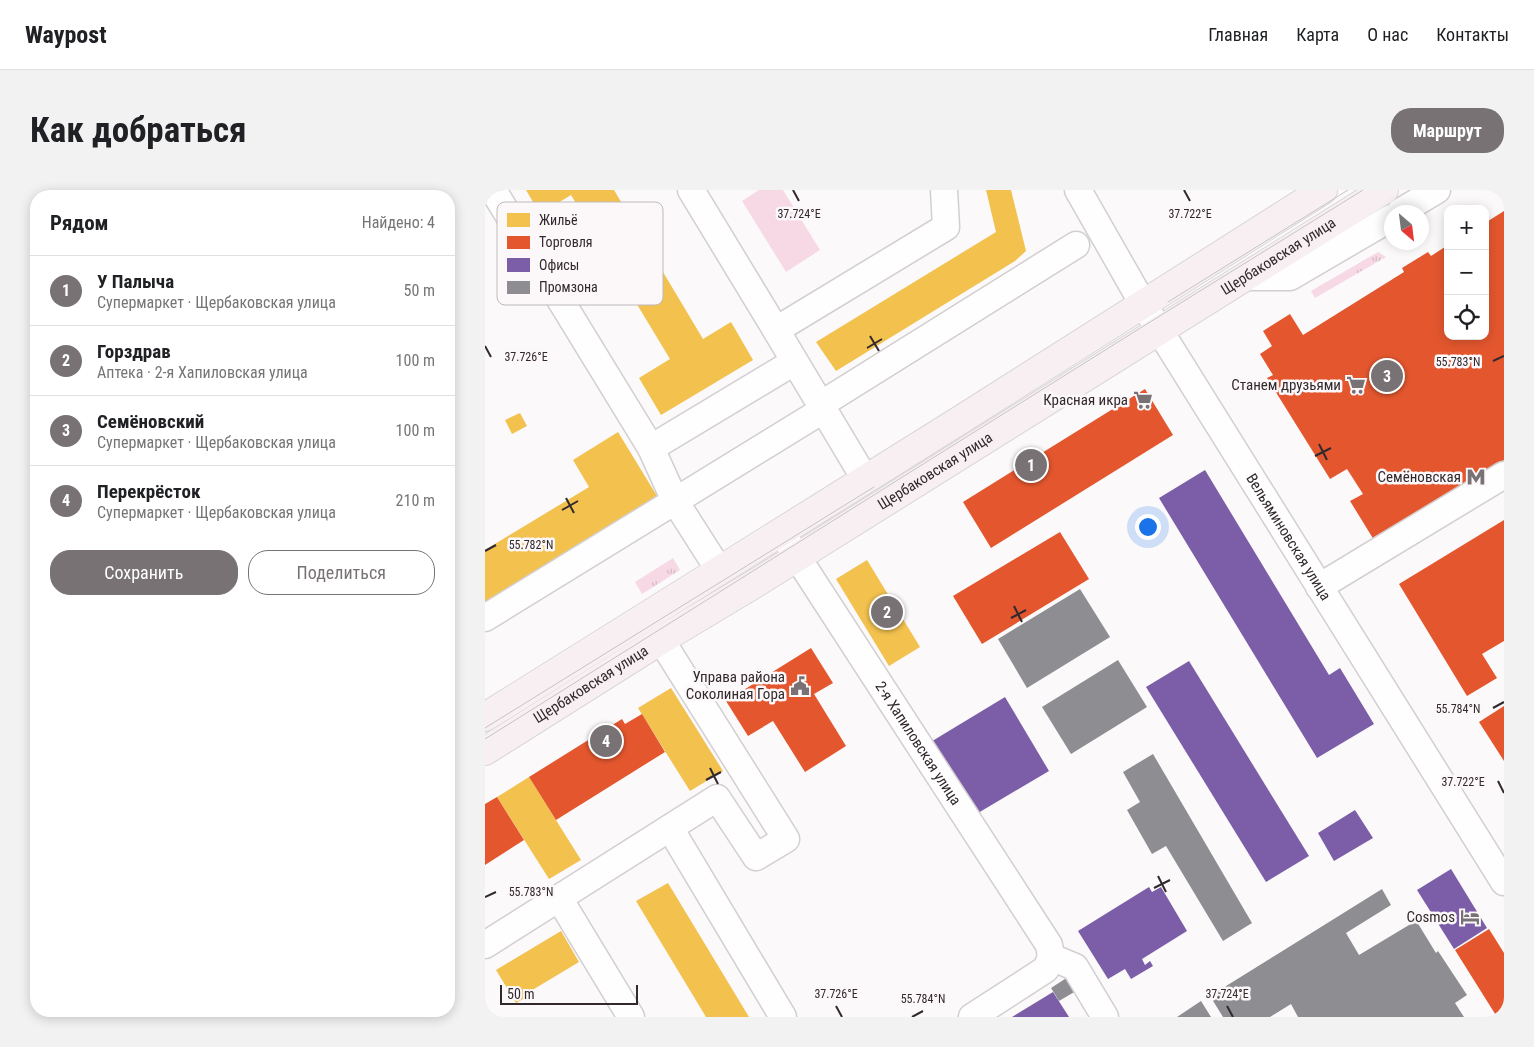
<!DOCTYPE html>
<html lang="ru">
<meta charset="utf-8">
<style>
:root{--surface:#fff;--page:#f2f2f2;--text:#202124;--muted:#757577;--line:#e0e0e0;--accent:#787275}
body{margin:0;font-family:"Roboto Condensed",sans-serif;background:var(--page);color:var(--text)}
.controls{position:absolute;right:15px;top:15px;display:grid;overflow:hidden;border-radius:10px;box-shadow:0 2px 12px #0003}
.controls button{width:45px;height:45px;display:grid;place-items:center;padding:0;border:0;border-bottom:1px solid var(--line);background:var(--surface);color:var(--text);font:25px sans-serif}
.compass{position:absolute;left:899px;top:15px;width:45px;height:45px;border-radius:50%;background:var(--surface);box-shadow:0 2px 12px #0003;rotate:152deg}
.scale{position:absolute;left:15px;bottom:12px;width:138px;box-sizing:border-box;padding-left:5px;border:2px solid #31292d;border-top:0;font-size:14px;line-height:18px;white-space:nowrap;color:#31292d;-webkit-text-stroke:4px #fcf8fa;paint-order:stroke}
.you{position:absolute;left:662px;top:336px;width:18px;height:18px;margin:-12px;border:4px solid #fff;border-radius:50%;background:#1a73e8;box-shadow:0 0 0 8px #1a73e833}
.badge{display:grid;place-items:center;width:32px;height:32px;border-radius:50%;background:var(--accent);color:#fff;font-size:16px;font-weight:700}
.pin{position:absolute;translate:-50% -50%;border:2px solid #fff;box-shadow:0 1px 5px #0006}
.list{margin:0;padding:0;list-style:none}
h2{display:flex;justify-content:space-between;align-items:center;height:65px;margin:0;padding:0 20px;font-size:21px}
h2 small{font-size:16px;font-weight:400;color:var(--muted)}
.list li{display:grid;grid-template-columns:32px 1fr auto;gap:15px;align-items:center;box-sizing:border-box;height:70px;padding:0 20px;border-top:1px solid var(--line)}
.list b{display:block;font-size:19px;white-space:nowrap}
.list p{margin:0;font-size:16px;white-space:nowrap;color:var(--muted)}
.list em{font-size:16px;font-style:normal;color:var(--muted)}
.actions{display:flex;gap:10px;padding:15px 20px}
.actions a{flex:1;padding:11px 0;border:1px solid var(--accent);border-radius:20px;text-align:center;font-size:18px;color:var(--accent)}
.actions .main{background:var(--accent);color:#fff}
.icon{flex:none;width:28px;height:28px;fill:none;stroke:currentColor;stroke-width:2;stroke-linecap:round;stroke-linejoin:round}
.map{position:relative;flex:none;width:1019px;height:827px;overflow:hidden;border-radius:20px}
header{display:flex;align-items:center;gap:30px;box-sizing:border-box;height:70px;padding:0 25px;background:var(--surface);border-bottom:1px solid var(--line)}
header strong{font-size:24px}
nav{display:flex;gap:28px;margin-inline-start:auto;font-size:18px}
.intro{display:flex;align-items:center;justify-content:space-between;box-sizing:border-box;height:120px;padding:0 30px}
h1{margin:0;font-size:35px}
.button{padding:12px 22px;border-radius:20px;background:var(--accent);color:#fff;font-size:18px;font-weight:700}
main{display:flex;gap:30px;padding:0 30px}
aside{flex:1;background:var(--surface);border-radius:20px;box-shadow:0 2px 12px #0003}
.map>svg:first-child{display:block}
.grass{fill:url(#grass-tufts)}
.garden{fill:#f7d9e6}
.homes{fill:#f2c14e}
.shops{fill:#e4572e}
.offices{fill:#7b5ea7}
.industry{fill:#8d8d92}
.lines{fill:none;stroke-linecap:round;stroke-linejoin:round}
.minor-casing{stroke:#d3cfd1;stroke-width:29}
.major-casing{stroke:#d8d6d8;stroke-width:30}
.minor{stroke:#fefefe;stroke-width:26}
.major{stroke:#f8eff3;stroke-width:28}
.tram{stroke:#c5c4c4;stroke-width:1}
.ticks{fill:none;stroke:#31292d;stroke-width:2}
.labels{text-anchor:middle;stroke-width:5;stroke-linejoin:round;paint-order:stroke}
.street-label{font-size:15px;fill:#31292d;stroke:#fcf8fa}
.poi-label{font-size:15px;fill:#31292d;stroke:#fcf8fa;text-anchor:end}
.key{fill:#fcf8fa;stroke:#bfbabc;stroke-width:1}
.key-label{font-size:14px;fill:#31292d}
.ticks-label{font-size:12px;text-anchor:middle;fill:#31292d;stroke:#fcf8fa;stroke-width:5;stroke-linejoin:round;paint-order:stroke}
</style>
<header>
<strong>Waypost</strong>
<nav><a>Главная</a><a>Карта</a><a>О нас</a><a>Контакты</a></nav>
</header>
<div class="intro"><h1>Как добраться</h1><a class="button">Маршрут</a></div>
<main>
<aside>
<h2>Рядом<small>Найдено: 4</small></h2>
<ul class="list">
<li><span class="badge">1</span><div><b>У Палыча</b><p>Супермаркет · Щербаковская улица</p></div><em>50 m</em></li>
<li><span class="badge">2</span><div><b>Горздрав</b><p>Аптека · 2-я Хапиловская улица</p></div><em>100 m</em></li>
<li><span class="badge">3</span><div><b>Семёновский</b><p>Супермаркет · Щербаковская улица</p></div><em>100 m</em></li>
<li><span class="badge">4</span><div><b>Перекрёсток</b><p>Супермаркет · Щербаковская улица</p></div><em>210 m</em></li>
</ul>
<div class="actions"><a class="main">Сохранить</a><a>Поделиться</a></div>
</aside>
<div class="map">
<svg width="1019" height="827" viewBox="0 0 1019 827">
<defs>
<pattern id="grass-tufts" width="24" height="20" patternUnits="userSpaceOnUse" patternTransform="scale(1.25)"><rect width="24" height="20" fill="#f7d9e6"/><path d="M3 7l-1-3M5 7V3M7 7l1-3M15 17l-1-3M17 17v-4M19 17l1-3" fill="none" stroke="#d4bac6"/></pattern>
</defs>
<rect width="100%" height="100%" fill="#fbf9fa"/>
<g class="grass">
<polygon points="893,62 901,67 830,108 826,101"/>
<polygon points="188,368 195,380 157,404 150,392"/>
</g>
<polygon class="garden" points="274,0 298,0 335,60 301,82 257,11"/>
<g class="homes">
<polygon points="41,0 129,0 218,149 246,132 268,170 176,225 154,188 185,169 86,5 55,24"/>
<polygon points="501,0 526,0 541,61 530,71 351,181 331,152 511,42"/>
<polygon points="35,223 42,236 27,244 20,230"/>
<polygon points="133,242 172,306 0,412 0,360 104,297 88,270"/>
<polygon points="382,370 435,457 404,476 351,389"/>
<polygon points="186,498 238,581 205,601 153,518"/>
<polygon points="44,587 96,670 64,689 12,607"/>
<polygon points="183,693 264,827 221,827 151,711"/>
<polygon points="76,741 94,772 39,805 40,808 31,813 11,780"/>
</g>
<g class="shops">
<polygon points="1019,21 1019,270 889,350 865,311 878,304 862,279 845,289 782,188 788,185 775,164 787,156 778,141 805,124 818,145 919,82 917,78 943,62 946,66 963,55 963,146 1000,146 1000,33"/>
<polygon points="660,199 688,245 506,358 478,312"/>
<polygon points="1019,330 1019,451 997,464 1012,488 982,506 914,394"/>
<polygon points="575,342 604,389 497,454 468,406"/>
<polygon points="326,458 348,493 329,504 361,556 320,582 288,531 263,546 241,511"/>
<polygon points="1019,516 1019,571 994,532"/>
<polygon points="157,524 180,562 71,630 44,587 137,529 140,534"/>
<polygon points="12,607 39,650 0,675 0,614"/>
<polygon points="1004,739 1019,763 1019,827 1012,827 970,760"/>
</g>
<g class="offices">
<polygon points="720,280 844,485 855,478 889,534 832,568 674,308"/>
<polygon points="704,471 824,666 781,692 661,497"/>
<polygon points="520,507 564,581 488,626 444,553"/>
<polygon points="870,620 888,648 849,671 833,643"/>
<polygon points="966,679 1002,738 969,759 932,700"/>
<polygon points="664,697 667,702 676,697 702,741 657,769 660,775 665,771 668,776 646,789 640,779 623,789 593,741"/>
<polygon points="568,802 584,827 527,827"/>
</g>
<g class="industry">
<polygon points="595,399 625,447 542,498 513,449"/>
<polygon points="633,470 662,517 586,564 557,517"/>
<polygon points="668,564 767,733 738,751 681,656 667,664 642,620 655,612 638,582"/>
<polygon points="897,699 906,715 861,743 874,765 929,732 932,732 951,763 953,761 982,805 970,813 979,827 813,827 806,814 785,827 738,827 725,806"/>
<polygon points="583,787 591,801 574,811 566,798"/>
<polygon points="716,811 726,827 692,827"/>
</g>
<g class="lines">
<g class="minor-casing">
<g id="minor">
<polyline points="8,0 166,258 190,311 234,380"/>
<polyline points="206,0 291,140"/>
<path id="s1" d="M593,0L658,114L1019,692"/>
<polyline points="915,22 952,0"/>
<polyline points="762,87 805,87 906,28"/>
<polyline points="335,215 591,55"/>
<polyline points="166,258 309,172"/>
<polyline points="380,289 291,140 461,37 459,0"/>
<path id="s2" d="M296,342L564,755L566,767"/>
<polyline points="834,397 1019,285"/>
<polyline points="0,428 338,220"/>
<polyline points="185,638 298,827"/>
<polyline points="74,708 146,827"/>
<polyline points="0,755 232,608 271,667 301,649 176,450"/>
<polyline points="566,767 590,777 620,827"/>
<polyline points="487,827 561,779 566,767"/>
</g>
</g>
<g class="major-casing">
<g id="major">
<polyline points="0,527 472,232 838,0"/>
<path id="s3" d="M0,561L176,450L271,393L899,0"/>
</g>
</g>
<use href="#minor" class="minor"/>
<use href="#major" class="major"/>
<g class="tram">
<polyline points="683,112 863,0"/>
<polyline points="0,538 389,297"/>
<path d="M0,549C293,366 584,181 878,0"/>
</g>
</g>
<path class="ticks" d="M308,0L314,11M699,0L705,11M385,146L394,161M0,156L6,167M382,158L397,149M1008,171L1019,166M834,254L842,270M830,266L846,258M81,308L89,323M77,320L93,311M0,361L11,355M529,416L537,432M526,428L541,420M1008,518L1019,512M225,578L233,594M221,590L236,582M1013,591L1019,603M673,686L681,702M669,698L685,690M0,707L11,702M351,816L357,827M742,816L748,827M427,827L438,821"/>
<defs>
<g id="supermarket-bare" transform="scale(1.5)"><path d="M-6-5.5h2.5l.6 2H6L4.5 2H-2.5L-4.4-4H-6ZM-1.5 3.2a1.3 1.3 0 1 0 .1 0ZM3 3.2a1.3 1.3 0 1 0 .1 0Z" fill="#787275" stroke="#fcf8fa" stroke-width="2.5" paint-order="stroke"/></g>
<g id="metro-bare" transform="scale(1.5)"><path d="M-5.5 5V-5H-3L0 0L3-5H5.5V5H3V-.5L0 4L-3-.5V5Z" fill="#787275" stroke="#fcf8fa" stroke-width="2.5" paint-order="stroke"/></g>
<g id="civic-bare" transform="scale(1.5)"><path d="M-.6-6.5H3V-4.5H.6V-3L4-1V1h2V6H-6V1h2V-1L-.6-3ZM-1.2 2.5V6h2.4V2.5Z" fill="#787275" stroke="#fcf8fa" stroke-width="2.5" paint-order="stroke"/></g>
<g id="hotel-bare" transform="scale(1.5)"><path d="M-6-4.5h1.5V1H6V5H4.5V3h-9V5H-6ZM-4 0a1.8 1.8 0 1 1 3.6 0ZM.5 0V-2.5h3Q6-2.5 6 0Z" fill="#787275" stroke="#fcf8fa" stroke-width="2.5" paint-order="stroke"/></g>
</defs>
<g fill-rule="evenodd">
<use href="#supermarket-bare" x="871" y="195"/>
<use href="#supermarket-bare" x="658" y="210"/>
<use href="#metro-bare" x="991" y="287"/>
<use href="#civic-bare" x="315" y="496"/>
<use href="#hotel-bare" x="985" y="727"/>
</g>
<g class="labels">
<g class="street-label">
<text dy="5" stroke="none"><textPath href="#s3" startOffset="935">Щербаковская улица</textPath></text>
<text dy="5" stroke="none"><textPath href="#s3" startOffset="530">Щербаковская улица</textPath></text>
<text dy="5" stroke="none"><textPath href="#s1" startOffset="406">Вельяминовская улица</textPath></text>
<text dy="5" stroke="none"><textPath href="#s3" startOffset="125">Щербаковская улица</textPath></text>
<text dy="5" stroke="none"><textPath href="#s2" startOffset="252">2-я Хапиловская улица</textPath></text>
</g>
<g class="poi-label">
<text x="856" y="200">Станем друзьями</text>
<text x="643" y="215">Красная икра</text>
<text x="976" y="292">Семёновская</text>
<text x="300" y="492">Управа района<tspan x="300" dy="17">Соколиная Гора</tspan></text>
<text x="970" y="732">Cosmos</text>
</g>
</g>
<rect x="12" y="12" width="166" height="103" rx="8" class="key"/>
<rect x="22" y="23" width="23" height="14" fill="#f2c14e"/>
<rect x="22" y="46" width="23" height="13" fill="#e4572e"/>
<rect x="22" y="68" width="23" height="14" fill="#7b5ea7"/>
<rect x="22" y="91" width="23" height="13" fill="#8d8d92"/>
<g class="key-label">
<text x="54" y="35">Жильё</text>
<text x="54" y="57">Торговля</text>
<text x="54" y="80">Офисы</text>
<text x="54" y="102">Промзона</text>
</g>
<g class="ticks-label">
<text x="314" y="28">37.724°E</text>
<text x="705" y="28">37.722°E</text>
<text x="41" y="171">37.726°E</text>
<text x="973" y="176">55.783°N</text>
<text x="46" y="359">55.782°N</text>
<text x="973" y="523">55.784°N</text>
<text x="978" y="596">37.722°E</text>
<text x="46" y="706">55.783°N</text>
<text x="351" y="808">37.726°E</text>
<text x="742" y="808">37.724°E</text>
<text x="438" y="813">55.784°N</text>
</g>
</svg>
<div class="controls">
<button>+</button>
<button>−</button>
<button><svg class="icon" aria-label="locate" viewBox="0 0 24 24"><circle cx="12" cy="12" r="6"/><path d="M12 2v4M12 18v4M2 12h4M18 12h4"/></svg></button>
</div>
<svg class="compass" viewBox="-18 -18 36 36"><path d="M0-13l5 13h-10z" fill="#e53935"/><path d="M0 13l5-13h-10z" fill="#757577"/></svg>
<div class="scale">50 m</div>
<div class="you"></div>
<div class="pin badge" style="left:546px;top:275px">1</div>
<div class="pin badge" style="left:402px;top:422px">2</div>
<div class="pin badge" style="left:902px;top:186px">3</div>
<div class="pin badge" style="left:121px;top:551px">4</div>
</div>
</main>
